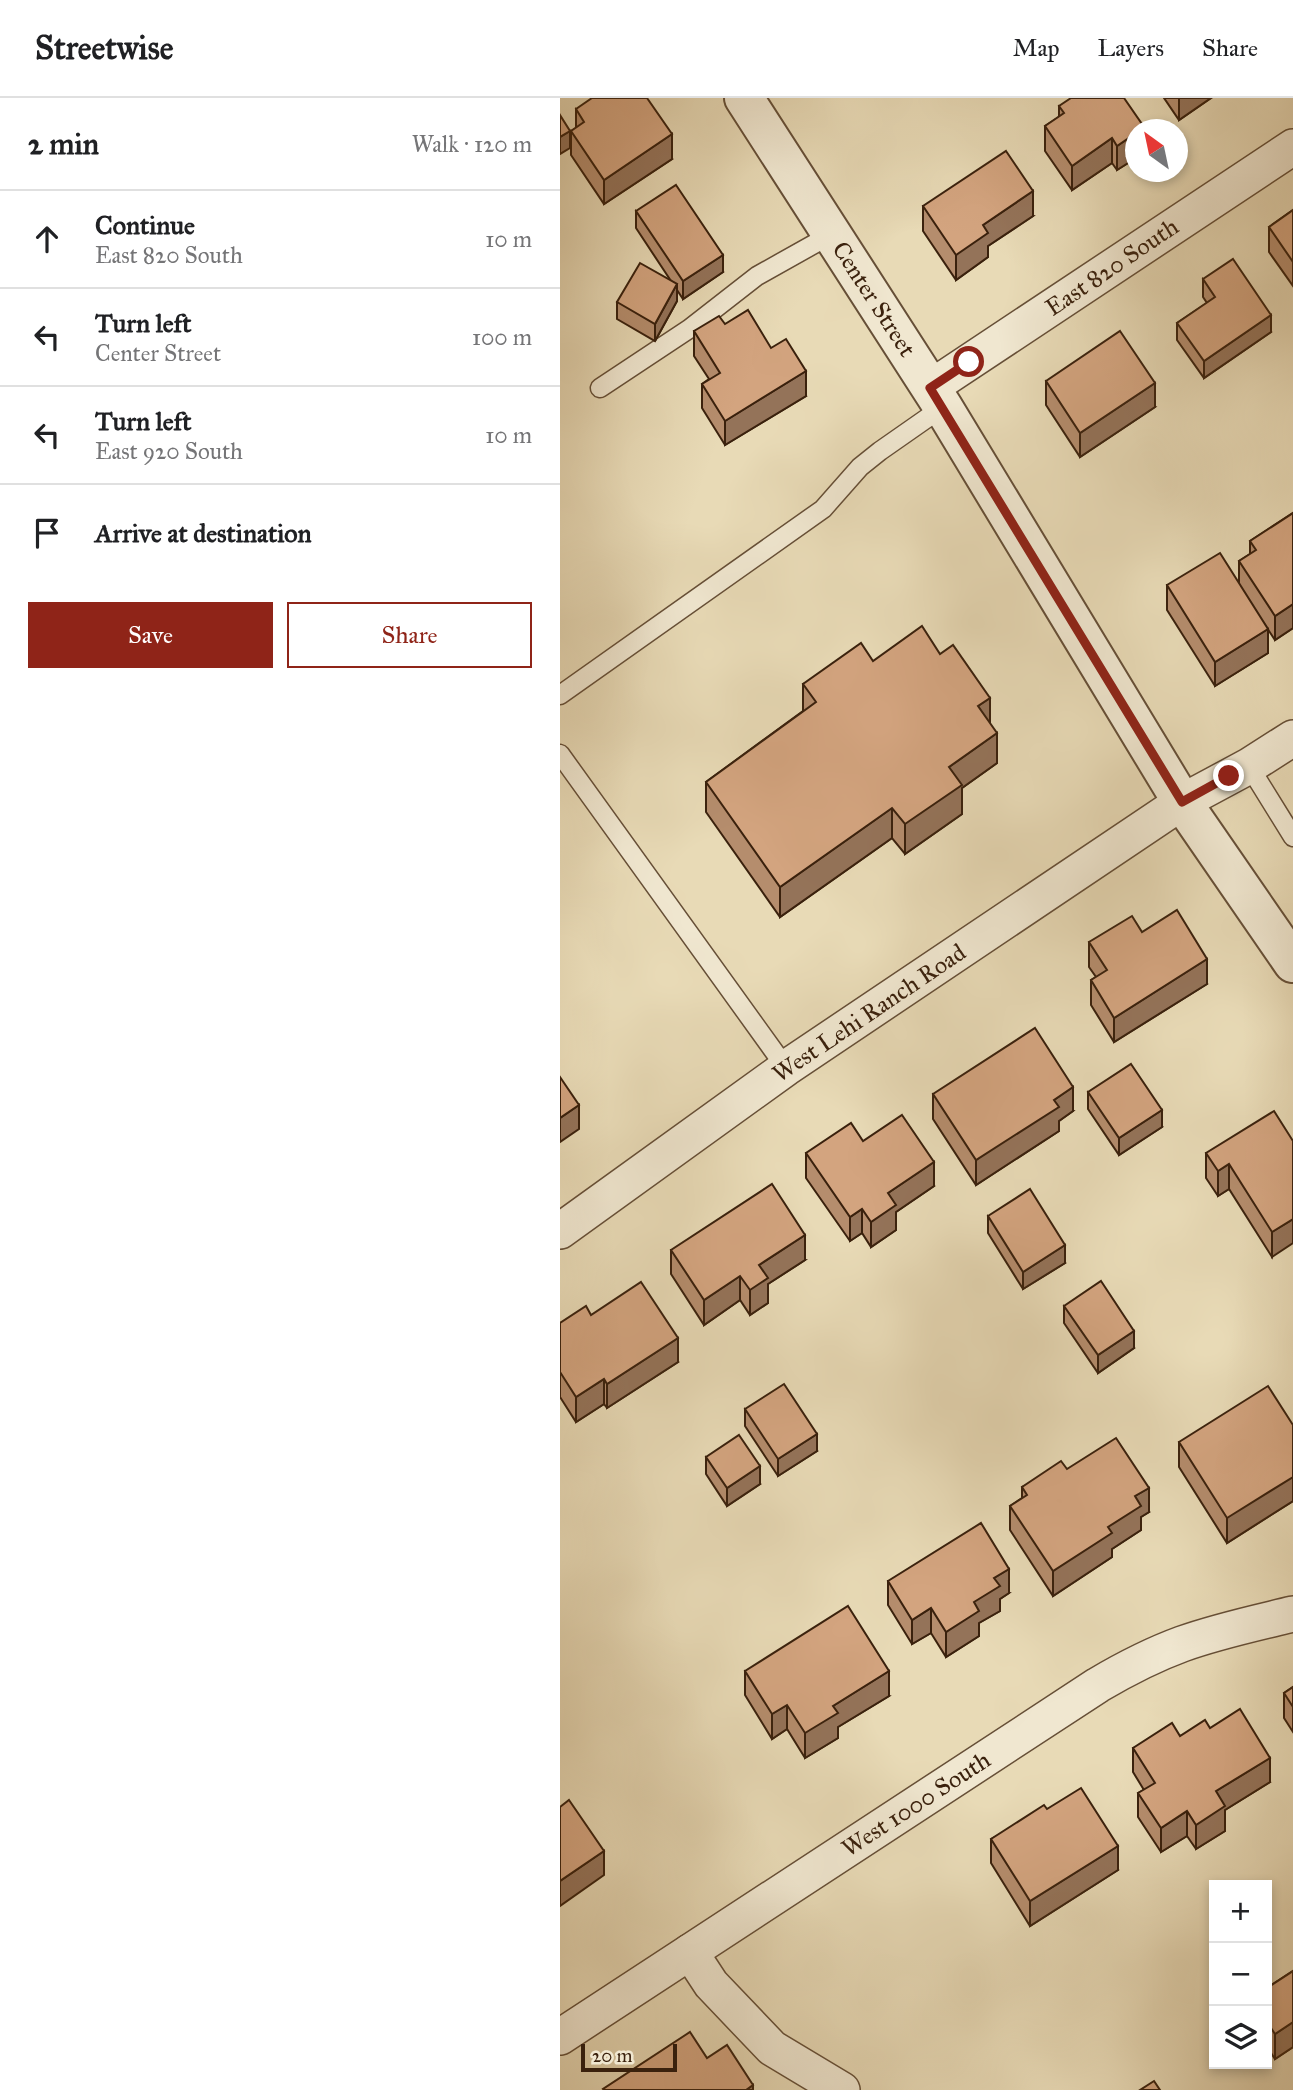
<!DOCTYPE html>
<meta charset="utf-8">
<style>
:root{--surface:#fff;--page:#f6f6f6;--text:#202124;--muted:#757577;--line:#e0e0e0;--accent:#8f2418}
body{margin:0;font-family:"IM FELL Great Primer",serif;background:var(--page);color:var(--text)}
.controls{position:absolute;right:21px;bottom:21px;display:grid;overflow:hidden;border-radius:0px;box-shadow:0 4px 10px #0003}
.controls button{width:63px;height:63px;display:grid;place-items:center;padding:0;border:0;border-bottom:2px solid var(--line);background:var(--surface);color:var(--text);font:35px sans-serif}
.compass{position:absolute;left:565px;top:21px;width:63px;height:63px;border-radius:50%;background:var(--surface);box-shadow:0 4px 10px #0003;rotate:327deg}
.scale{position:absolute;left:21px;bottom:18px;width:96px;box-sizing:border-box;padding-left:7px;border:4px solid #3a210d;border-top:0;font-size:19px;line-height:24px;white-space:nowrap;color:#3a210d;-webkit-text-stroke:5px #f0e7d0;paint-order:stroke}
.stop{position:absolute;width:21px;height:21px;margin:-16px;border:5px solid #8f2418;border-radius:50%;background:#fff}
.stop.end{background:#8f2418;border-color:#fff;box-shadow:0 2px 7px #0008}
.list{margin:0;padding:0;list-style:none}
h2{display:flex;justify-content:space-between;align-items:center;height:91px;margin:0;padding:0 28px;font-size:30px}
h2 small{font-size:23px;font-weight:400;color:var(--muted)}
.list li{display:grid;grid-template-columns:46px 1fr auto;gap:21px;align-items:center;box-sizing:border-box;height:98px;padding:0 28px;border-top:2px solid var(--line)}
.list b{display:block;font-size:26px;white-space:nowrap}
.list p{margin:0;font-size:23px;white-space:nowrap;color:var(--muted)}
.list em{font-size:23px;font-style:normal;color:var(--muted)}
.actions{display:flex;gap:14px;padding:21px 28px}
.actions a{flex:1;padding:16px 0;border:2px solid var(--accent);border-radius:0px;text-align:center;font-size:24px;color:var(--accent)}
.actions .main{background:var(--accent);color:#fff}
.icon{flex:none;width:38px;height:38px;fill:none;stroke:currentColor;stroke-width:2;stroke-linecap:round;stroke-linejoin:round}
.map{position:relative;flex:none;width:733px;height:1992px;overflow:hidden}
header{display:flex;align-items:center;gap:42px;box-sizing:border-box;height:98px;padding:0 35px;background:var(--surface);border-bottom:2px solid var(--line)}
header strong{font-size:33px}
nav{display:flex;gap:38px;margin-inline-start:auto;font-size:24px}
main{display:flex}
aside{flex:1;background:var(--surface)}
.map>svg:first-child{display:block}
.lines{fill:none;stroke-linecap:round;stroke-linejoin:round}
.service-casing{stroke:#664f37;stroke-width:21}
.minor-casing{stroke:#664f37;stroke-width:38}
.tertiary-casing{stroke:#664f37;stroke-width:42}
.service{stroke:#f0e7d0;stroke-width:18}
.minor{stroke:#f0e7d0;stroke-width:35}
.tertiary{stroke:#f0e7d0;stroke-width:38}
.wall{fill:#b58d6d;stroke:#3a210d;stroke-width:2}
.shaded-wall{fill:#947359;stroke:#3a210d;stroke-width:2}
.building{fill:#d3a47f;stroke:#3a210d;stroke-width:2}
.route{stroke:#8f2418;stroke-width:9}
.labels{text-anchor:middle;stroke-width:7;stroke-linejoin:round;paint-order:stroke}
.street-label{font-size:24px;fill:#3a210d;stroke:#f0e7d0}
</style>
<header>
<strong>Streetwise</strong>
<nav><a>Map</a><a>Layers</a><a>Share</a></nav>
</header>
<main>
<aside>
<h2>2 min<small>Walk · 120 m</small></h2>
<ul class="list">
<li><svg class="icon" aria-label="ahead" viewBox="0 0 24 24"><path d="M12 20V5M6 11l6-6 6 6"/></svg><div><b>Continue</b><p>East 820 South</p></div><em>10 m</em></li>
<li><svg class="icon" aria-label="left" viewBox="0 0 24 24"><path d="M17 20v-9H6M10 6l-5 5 5 5"/></svg><div><b>Turn left</b><p>Center Street</p></div><em>100 m</em></li>
<li><svg class="icon" aria-label="left" viewBox="0 0 24 24"><path d="M17 20v-9H6M10 6l-5 5 5 5"/></svg><div><b>Turn left</b><p>East 920 South</p></div><em>10 m</em></li>
<li><svg class="icon" aria-label="arrive" viewBox="0 0 24 24"><path d="M6 21V4h12l-3 4 3 4H6"/></svg><div><b>Arrive at destination</b></div></li>
</ul>
<div class="actions"><a class="main">Save</a><a>Share</a></div>
</aside>
<div class="map">
<svg width="733" height="1992" viewBox="0 0 733 1992">
<rect width="100%" height="100%" fill="#e8dab6"/>
<filter id="stains"><feTurbulence type="fractalNoise" baseFrequency=".00286" numOctaves="4"/><feColorMatrix values="0 0 0 0 .2 0 0 0 0 .09 0 0 0 0 .02 0 0 0 .5 -.17"/></filter>
<radialGradient id="worn" r=".72"><stop offset=".6" stop-color="#630" stop-opacity="0"/><stop offset="1" stop-color="#630" stop-opacity=".3"/></radialGradient>
<g class="lines">
<g class="service-casing">
<g id="service">
<polyline points="40,290 129,231 197,178 272,136"/>
<polyline points="0,597 263,411 300,369 320,353 383,309"/>
<polyline points="0,656 226,970"/>
<polyline points="689,668 733,739"/>
</g>
</g>
<g class="minor-casing">
<g id="minor">
<polyline points="370,290 733,49"/>
<polyline points="0,1133 226,970 622,704 689,668 733,640"/>
<polyline points="130,1854 151,1886 212,1950 282,1992"/>
<path d="M0,1939L538,1587C565,1571 592,1557 622,1546C658,1533 696,1525 733,1516"/>
</g>
</g>
<g class="tertiary-casing">
<polyline id="tertiary" points="184,0 383,309 622,704 733,865"/>
</g>
<use href="#service" class="service"/>
<use href="#minor" class="minor"/>
<use href="#tertiary" class="tertiary"/>
</g>
<g class="wall">
<polygon points="604,0 651,0 619,22"/>
<polygon points="499,8 584,32 576,32 576,60 557,72 552,65 512,92 485,53 485,28 499,19"/>
<polygon points="16,11 112,61 44,106 11,57 11,33 16,30"/>
<polygon points="363,108 473,118 428,148 428,159 396,182 363,133"/>
<polygon points="733,112 733,188 709,154 709,129"/>
<polygon points="76,113 163,174 123,201 117,192 117,203 95,243 57,221 57,204 111,183 76,130"/>
<polygon points="643,181 711,234 644,280 617,242 617,225 647,205 643,199"/>
<polygon points="165,226 246,298 165,347 142,310 142,286 149,281 134,258 134,233"/>
<polygon points="486,283 595,309 520,359 486,307"/>
<polygon points="733,415 733,530 715,542 703,524 708,555 655,588 607,512 607,487 679,486 679,463 690,456 690,443"/>
<polygon points="380,556 430,626 437,665 402,690 402,716 345,756 332,740 220,819 146,714 146,684 243,613 243,586 313,563"/>
<polygon points="582,834 647,886 554,944 531,907 531,882 536,879 529,869 529,844"/>
<polygon points="528,994 602,1029 559,1057 528,1011"/>
<polygon points="373,996 513,1013 499,1023 499,1033 416,1087 373,1021"/>
<polygon points="303,1043 374,1088 336,1114 336,1132 311,1149 302,1135 290,1143 246,1080 246,1055"/>
<polygon points="733,1043 712,1159 669,1091 658,1098 646,1080 646,1055"/>
<polygon points="428,1118 505,1165 463,1191 428,1135"/>
<polygon points="111,1152 245,1162 208,1186 208,1205 190,1217 180,1202 144,1227 111,1176"/>
<polygon points="504,1208 574,1250 538,1275 504,1225"/>
<polygon points="31,1217 118,1264 47,1310 44,1306 16,1324 0,1299 0,1225"/>
<polygon points="185,1311 257,1353 218,1378 185,1328"/>
<polygon points="733,1327 733,1403 667,1445 619,1369 619,1344"/>
<polygon points="146,1359 200,1386 167,1408 146,1376"/>
<polygon points="507,1371 589,1414 581,1419 581,1432 552,1451 552,1459 493,1498 450,1432 450,1408 462,1400 462,1389"/>
<polygon points="328,1483 449,1495 440,1501 440,1513 419,1525 419,1538 386,1559 371,1535 352,1546 328,1507"/>
<polygon points="185,1573 329,1598 278,1629 278,1640 245,1660 227,1631 212,1641 185,1597"/>
<polygon points="733,1589 733,1634 724,1620 724,1595"/>
<polygon points="650,1630 710,1684 665,1712 665,1733 636,1751 627,1738 601,1754 578,1719 578,1695 584,1692 573,1674 573,1650"/>
<polygon points="487,1711 558,1772 470,1828 431,1765 431,1741"/>
<polygon points="733,1873 733,1949 715,1961 707,1949 707,1890"/>
</g>
<g class="shaded-wall">
<polygon points="619,0 651,0 619,22"/>
<polygon points="10,33 10,50 0,56 0,39"/>
<polygon points="576,35 576,60 557,72 557,48"/>
<polygon points="112,36 112,61 44,106 44,82"/>
<polygon points="552,40 552,65 512,92 512,68"/>
<polygon points="473,93 473,118 428,148 428,159 396,182 396,157 423,127"/>
<polygon points="163,157 163,174 123,201 123,183"/>
<polygon points="117,186 117,203 95,243 95,226"/>
<polygon points="711,217 711,234 644,280 644,263"/>
<polygon points="246,273 246,298 165,347 165,323"/>
<polygon points="595,285 595,309 520,359 520,335"/>
<polygon points="733,506 733,530 715,542 715,518"/>
<polygon points="708,531 708,555 655,588 655,564"/>
<polygon points="430,600 430,629 418,608"/>
<polygon points="437,635 437,665 402,690 402,716 345,756 345,726 389,669"/>
<polygon points="332,710 332,740 220,819 220,789"/>
<polygon points="647,861 647,886 554,944 554,920"/>
<polygon points="513,989 513,1013 499,1023 499,1033 416,1087 416,1062 494,1002"/>
<polygon points="19,1007 19,1031 0,1044 0,1020"/>
<polygon points="602,1012 602,1029 559,1057 559,1040"/>
<polygon points="374,1064 374,1088 336,1114 336,1132 311,1149 311,1124 328,1095"/>
<polygon points="669,1066 669,1091 658,1098 658,1073"/>
<polygon points="302,1111 302,1135 290,1143 290,1119"/>
<polygon points="733,1121 733,1145 712,1159 712,1134"/>
<polygon points="245,1137 245,1162 208,1186 208,1205 190,1217 190,1192 199,1167"/>
<polygon points="505,1147 505,1165 463,1191 463,1174"/>
<polygon points="180,1178 180,1202 144,1227 144,1202"/>
<polygon points="574,1233 574,1250 538,1275 538,1257"/>
<polygon points="118,1240 118,1264 47,1310 47,1286"/>
<polygon points="44,1281 44,1306 16,1324 16,1299"/>
<polygon points="257,1336 257,1353 218,1378 218,1361"/>
<polygon points="733,1357 733,1403 667,1445 667,1420"/>
<polygon points="200,1368 200,1386 167,1408 167,1390"/>
<polygon points="589,1390 589,1414 581,1419 581,1432 552,1451 552,1459 493,1498 493,1473 548,1429 575,1398"/>
<polygon points="449,1471 449,1495 440,1501 440,1513 419,1525 419,1538 386,1559 386,1534 434,1480"/>
<polygon points="371,1510 371,1535 352,1546 352,1522"/>
<polygon points="329,1573 329,1598 278,1629 278,1640 245,1660 245,1635 273,1608"/>
<polygon points="227,1607 227,1631 212,1641 212,1616"/>
<polygon points="710,1660 710,1684 665,1712 665,1733 636,1751 636,1727 656,1693"/>
<polygon points="627,1713 627,1738 601,1754 601,1730"/>
<polygon points="558,1748 558,1772 470,1828 470,1803"/>
<polygon points="44,1753 44,1777 0,1808 0,1783"/>
<polygon points="733,1924 733,1949 715,1961 715,1936"/>
<polygon points="193,1987 193,1992 186,1992"/>
</g>
<g class="building">
<polygon points="32,0 87,0 112,36 44,82 11,33 24,24 16,11"/>
<polygon points="511,0 564,0 584,29 581,32 576,32 576,35 557,48 552,40 512,68 485,28 504,15 499,8"/>
<polygon points="0,17 10,33 0,39"/>
<polygon points="446,53 473,93 423,127 428,135 396,157 363,108"/>
<polygon points="116,87 163,157 123,183 76,113"/>
<polygon points="733,112 733,164 709,129"/>
<polygon points="673,161 711,217 644,263 617,225 655,199 643,181"/>
<polygon points="80,165 117,186 95,226 57,204"/>
<polygon points="188,212 211,250 226,241 246,273 165,323 142,286 160,275 134,233 159,218 165,226"/>
<polygon points="560,233 595,285 520,335 486,283"/>
<polygon points="733,415 733,506 715,518 679,463 696,452 690,443"/>
<polygon points="660,455 708,531 655,564 607,487"/>
<polygon points="362,528 380,556 393,547 430,600 418,608 437,635 389,669 402,687 345,726 332,710 220,789 146,684 256,604 243,586 301,545 313,563"/>
<polygon points="617,812 647,861 554,920 531,882 547,872 529,844 572,818 582,834"/>
<polygon points="475,930 513,989 494,1002 499,1009 416,1062 373,996"/>
<polygon points="571,966 602,1012 559,1040 528,994"/>
<polygon points="0,979 19,1007 0,1020"/>
<polygon points="714,1013 733,1043 733,1121 712,1134 669,1066 658,1073 646,1055"/>
<polygon points="342,1017 374,1064 328,1095 336,1107 311,1124 302,1111 290,1119 246,1055 291,1025 303,1043"/>
<polygon points="212,1086 245,1137 199,1167 208,1180 190,1192 180,1178 144,1202 111,1152"/>
<polygon points="470,1091 505,1147 463,1174 428,1118"/>
<polygon points="541,1183 574,1233 538,1257 504,1208"/>
<polygon points="81,1184 118,1240 47,1286 44,1281 16,1299 0,1274 0,1225 26,1208 31,1217"/>
<polygon points="224,1286 257,1336 218,1361 185,1311"/>
<polygon points="708,1288 733,1327 733,1379 667,1420 619,1344"/>
<polygon points="179,1337 200,1368 167,1390 146,1359"/>
<polygon points="556,1340 589,1390 575,1398 581,1408 548,1429 552,1435 493,1473 450,1408 467,1397 462,1389 501,1363 507,1371"/>
<polygon points="421,1425 449,1471 434,1480 440,1488 414,1504 419,1513 386,1534 371,1510 352,1522 328,1483"/>
<polygon points="288,1508 329,1573 273,1608 278,1615 245,1635 227,1607 212,1616 185,1573"/>
<polygon points="733,1589 733,1609 724,1595"/>
<polygon points="680,1611 710,1660 656,1693 665,1708 636,1727 627,1713 601,1730 578,1695 595,1685 573,1650 612,1625 620,1638 645,1622 650,1630"/>
<polygon points="521,1690 558,1748 470,1803 431,1741 484,1707 487,1711"/>
<polygon points="9,1702 44,1753 0,1783 0,1709"/>
<polygon points="733,1873 733,1924 715,1936 707,1924 707,1890"/>
<polygon points="130,1934 147,1960 167,1947 193,1987 186,1992 44,1992 43,1991"/>
<polygon points="594,1983 600,1992 580,1992"/>
</g>
<g class="lines">
<polyline class="route" points="409,264 370,290 622,704 669,678"/>
</g>
<g class="labels">
<g class="street-label">
<text transform="translate(552 169) rotate(-34)" y="8">East 820 South</text>
<text transform="translate(314 201) rotate(57)" y="8">Center Street</text>
<text transform="translate(309 915) rotate(-34)" y="8">West Lehi Ranch Road</text>
<text transform="translate(356 1706) rotate(-33)" y="8">West 1000 South</text>
</g>
</g>
<rect width="100%" height="100%" filter="url(#stains)"/>
<rect width="100%" height="100%" fill="url(#worn)"/>
</svg>
<div class="controls">
<button>+</button>
<button>−</button>
<button><svg class="icon" aria-label="layers" viewBox="0 0 24 24"><path d="M12 4l9 5-9 5-9-5zM3 14l9 5 9-5"/></svg></button>
</div>
<svg class="compass" viewBox="-18 -18 36 36"><path d="M0-13l5 13h-10z" fill="#e53935"/><path d="M0 13l5-13h-10z" fill="#757577"/></svg>
<div class="scale">20 m</div>
<div class="stop" style="left:409px;top:264px"></div>
<div class="stop end" style="left:669px;top:678px"></div>
</div>
</main>
